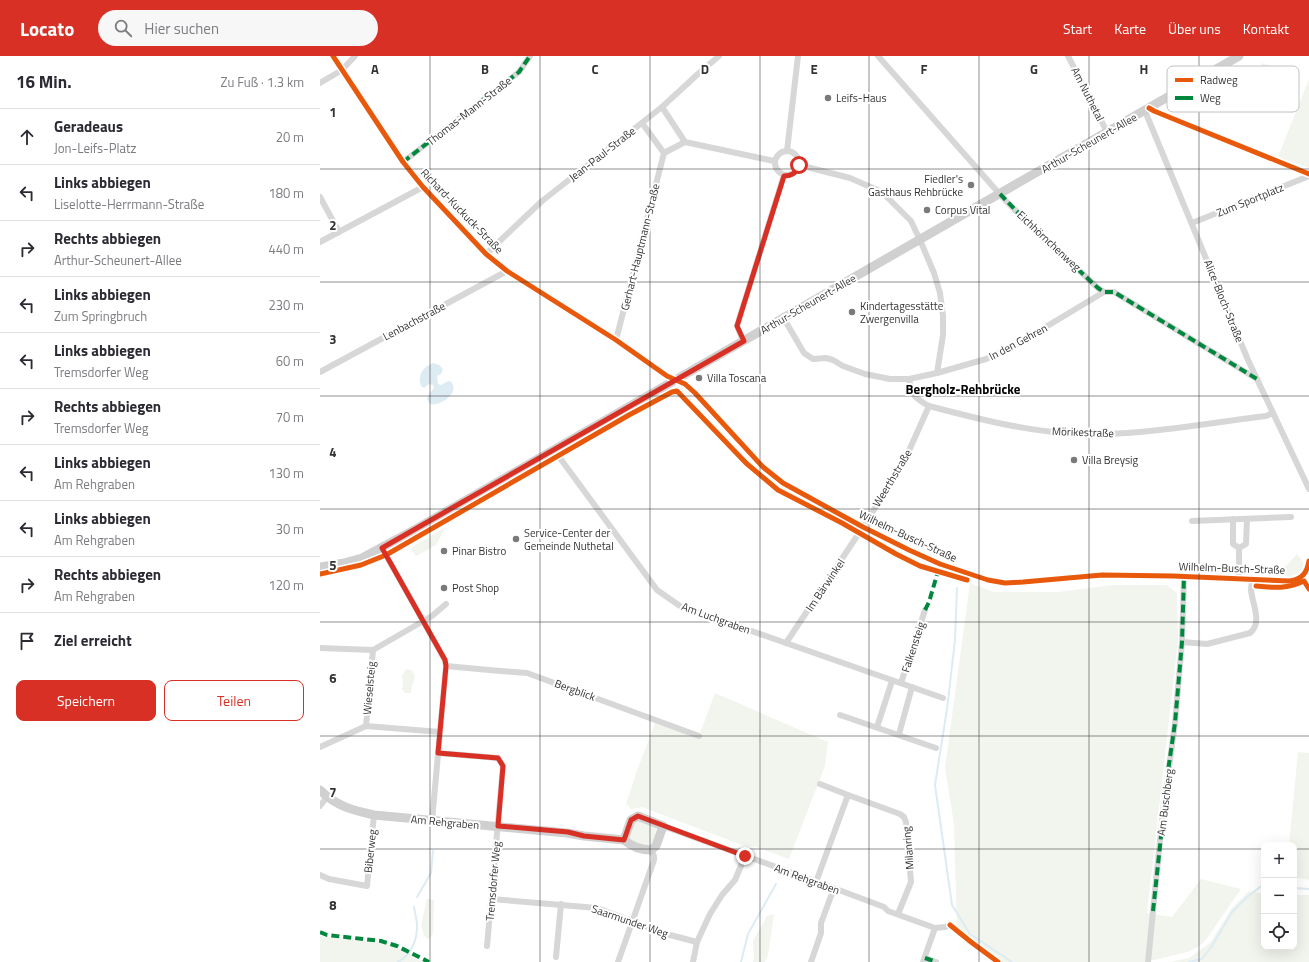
<!DOCTYPE html>
<html lang="de">
<meta charset="utf-8">
<style>
:root{--surface:#fff;--page:#f7f7f7;--text:#2b2b33;--muted:#7c7c81;--line:#e1e1e2;--accent:#d93025}
body{margin:0;font-family:"Titillium Web",sans-serif;background:var(--page);color:var(--text)}
.controls{position:absolute;right:12px;bottom:12px;display:grid;overflow:hidden;border-radius:8px;box-shadow:0 4px 16px #0002}
.controls button{width:36px;height:36px;display:grid;place-items:center;padding:0;border:0;border-bottom:1px solid var(--line);background:var(--surface);color:var(--text);font:20px sans-serif}
.stop{position:absolute;width:12px;height:12px;margin:-9px;border:3px solid #d93025;border-radius:50%;background:#fff}
.stop.end{background:#d93025;border-color:#fff;box-shadow:0 1px 4px #0008}
.list{margin:0;padding:0;list-style:none}
h2{display:flex;justify-content:space-between;align-items:center;height:52px;margin:0;padding:0 16px;font-size:17px}
h2 small{font-size:13px;font-weight:400;color:var(--muted)}
.list li{display:grid;grid-template-columns:26px 1fr auto;gap:12px;align-items:center;box-sizing:border-box;height:56px;padding:0 16px;border-top:1px solid var(--line)}
.list b{display:block;font-size:15px;white-space:nowrap}
.list p{margin:0;font-size:13px;white-space:nowrap;color:var(--muted)}
.list em{font-size:13px;font-style:normal;color:var(--muted)}
.actions{display:flex;gap:8px;padding:12px 16px}
.actions a{flex:1;padding:9px 0;border:1px solid var(--accent);border-radius:8px;text-align:center;font-size:14px;color:var(--accent)}
.actions .main{background:var(--accent);color:#fff}
.icon{flex:none;width:22px;height:22px;fill:none;stroke:currentColor;stroke-width:2;stroke-linecap:round;stroke-linejoin:round}
.map{position:relative;flex:none;width:989px;height:906px;overflow:hidden}
header{display:flex;align-items:center;gap:24px;box-sizing:border-box;height:56px;padding:0 20px;background:var(--accent);color:#fff}
header strong{font-size:19px}
nav{display:flex;gap:22px;margin-inline-start:auto;font-size:14px}
.search{width:280px;height:36px;background:var(--page);display:flex;align-items:center;gap:10px;box-sizing:border-box;padding:0 14px;border-radius:22px;color:var(--muted);font-size:15px}
main{display:flex}
aside{flex:1;background:var(--surface)}
.map>svg:first-child{display:block}
.green{fill:#f1f5ed}
.water{fill:#ddebf3}
.lines{fill:none;stroke-linecap:round;stroke-linejoin:round}
.stream{stroke:#ddebf3;stroke-width:2}
.street{stroke:#d7d7d7;stroke-width:6}
.secondary{stroke:#d0d0d0;stroke-width:9}
.quiet{stroke:#00873e;stroke-width:4;stroke-dasharray:8 4;stroke-linecap:butt}
.cycleway-casing{stroke:#fff;stroke-width:8}
.cycleway{stroke:#e8590c;stroke-width:5}
.route{stroke:#d93025;stroke-width:5}
.grid{fill:none;stroke:#333;stroke-width:1;stroke-opacity:0.55}
.poi-dot{fill:#7a7a7a;stroke:#fff;stroke-width:1.5}
.labels{text-anchor:middle;stroke-width:4;stroke-linejoin:round;paint-order:stroke}
.street-label{font-size:11px;fill:#333;stroke:#fff}
.poi-label{font-size:11px;fill:#333;stroke:#fff;text-anchor:start}
.quarter-label{font-size:13px;font-weight:bold;fill:#000;stroke:#fff}
.key{fill:#fff;stroke:#c2c2c2;stroke-width:1}
.key-label{font-size:11px;fill:#333}
.grid-label{font-size:13px;text-anchor:middle;font-weight:bold;fill:#333;stroke:#fff;stroke-width:4;stroke-linejoin:round;paint-order:stroke}
</style>
<header>
<strong>Locato</strong>
<div class="search"><svg class="icon" aria-label="search" viewBox="0 0 24 24"><circle cx="10" cy="10" r="6"/><path d="M15 15l6 6"/></svg>Hier suchen</div>
<nav><a>Start</a><a>Karte</a><a>Über uns</a><a>Kontakt</a></nav>
</header>
<main>
<aside>
<h2>16 Min.<small>Zu Fuß · 1.3 km</small></h2>
<ul class="list">
<li><svg class="icon" aria-label="ahead" viewBox="0 0 24 24"><path d="M12 20V5M6 11l6-6 6 6"/></svg><div><b>Geradeaus</b><p>Jon-Leifs-Platz</p></div><em>20 m</em></li>
<li><svg class="icon" aria-label="left" viewBox="0 0 24 24"><path d="M17 20v-9H6M10 6l-5 5 5 5"/></svg><div><b>Links abbiegen</b><p>Liselotte-Herrmann-Straße</p></div><em>180 m</em></li>
<li><svg class="icon" aria-label="right" viewBox="0 0 24 24"><path d="M7 20v-9h11M14 6l5 5-5 5"/></svg><div><b>Rechts abbiegen</b><p>Arthur-Scheunert-Allee</p></div><em>440 m</em></li>
<li><svg class="icon" aria-label="left" viewBox="0 0 24 24"><path d="M17 20v-9H6M10 6l-5 5 5 5"/></svg><div><b>Links abbiegen</b><p>Zum Springbruch</p></div><em>230 m</em></li>
<li><svg class="icon" aria-label="left" viewBox="0 0 24 24"><path d="M17 20v-9H6M10 6l-5 5 5 5"/></svg><div><b>Links abbiegen</b><p>Tremsdorfer Weg</p></div><em>60 m</em></li>
<li><svg class="icon" aria-label="right" viewBox="0 0 24 24"><path d="M7 20v-9h11M14 6l5 5-5 5"/></svg><div><b>Rechts abbiegen</b><p>Tremsdorfer Weg</p></div><em>70 m</em></li>
<li><svg class="icon" aria-label="left" viewBox="0 0 24 24"><path d="M17 20v-9H6M10 6l-5 5 5 5"/></svg><div><b>Links abbiegen</b><p>Am Rehgraben</p></div><em>130 m</em></li>
<li><svg class="icon" aria-label="left" viewBox="0 0 24 24"><path d="M17 20v-9H6M10 6l-5 5 5 5"/></svg><div><b>Links abbiegen</b><p>Am Rehgraben</p></div><em>30 m</em></li>
<li><svg class="icon" aria-label="right" viewBox="0 0 24 24"><path d="M7 20v-9h11M14 6l5 5-5 5"/></svg><div><b>Rechts abbiegen</b><p>Am Rehgraben</p></div><em>120 m</em></li>
<li><svg class="icon" aria-label="arrive" viewBox="0 0 24 24"><path d="M6 21V4h12l-3 4 3 4H6"/></svg><div><b>Ziel erreicht</b></div></li>
</ul>
<div class="actions"><a class="main">Speichern</a><a>Teilen</a></div>
</aside>
<div class="map">
<svg width="989" height="906" viewBox="0 0 989 906">
<rect width="100%" height="100%" fill="#fff"/>
<g class="green">
<polygon points="942,7 961,14 957,25 937,17"/>
<polygon points="989,23 989,112 958,101"/>
<polygon points="126,471 116,489 96,500 91,492"/>
<path d="M977,498L981,503L984,509C978,520 969,523 959,517Z"/>
<polygon points="650,527 673,536 738,536 793,529 847,529 857,537 858,584 827,857 852,861 881,823 921,833 885,885 878,891 867,896 826,906 675,906 637,876 634,768 625,712"/>
<polygon points="86,613 93,615 95,621 92,629 91,637 85,637 82,633 83,627 82,620"/>
<polygon points="395,637 508,686 505,710 469,803 436,791 422,789 322,751 311,753 306,748 316,717 336,665 379,680"/>
<polygon points="978,696 989,697 989,824 974,821 974,789 969,789"/>
<path d="M317,764L336,772C336,776 334,787 330,789C324,792 313,786 309,782L312,768Z"/>
<polygon points="929,835 944,838 944,891 974,891 974,839 989,839 989,906 850,906 869,902 890,887 912,852"/>
<polygon points="107,843 114,844 113,878 109,883 104,880 101,869"/>
<polygon points="454,858 448,899 445,906 433,906 434,903 433,885 447,860"/>
<polygon points="0,879 6,881 60,887 76,891 104,906 0,906"/>
</g>
<path class="water" d="M113,307L119,309L123,313L121,318L117,320L118,328L121,329L126,326L130,325C142,335 121,351 110,348L107,343L109,338L114,332L113,329L109,328L104,332L101,330C97,319 103,311 113,307Z"/>
<g class="lines">
<g class="stream">
<polyline points="637,532 635,584 627,653 615,729 632,849 650,878 692,906"/>
<polyline points="974,832 989,833"/>
<polyline points="97,841 111,817 113,795"/>
<path d="M78,906C91,899 97,885 97,870C97,864 95,857 94,851"/>
<polyline points="421,906 428,878 456,828"/>
<polyline points="869,906 882,903 892,890 912,856 927,841 944,828"/>
</g>
<g class="street">
<path d="M13,0L83,106L103,131L166,198L187,215L296,284L347,320L365,328L375,337L443,411L463,427L543,471L589,494L620,508L668,524L685,527L703,526L782,519L853,520L970,525C982,523 987,517 989,505"/>
<polyline points="558,0 684,143 710,169 778,232 784,236 794,236 937,323"/>
<polyline points="748,0 787,76"/>
<polyline points="0,27 22,14 35,0"/>
<polyline points="342,51 365,86 454,105"/>
<polyline points="825,55 928,304 989,433"/>
<circle cx="467" cy="107" r="12"/>
<polyline points="467,95 478,0"/>
<polyline points="344,97 365,86"/>
<polyline points="83,106 199,16 210,0"/>
<polyline points="479,109 530,122 562,136 591,165 600,184 614,217 620,237 623,260 623,279 617,317"/>
<polyline points="0,141 19,176"/>
<polyline points="872,167 989,120"/>
<polyline points="0,186 103,131"/>
<polyline points="166,198 222,145 342,51 379,17 399,0"/>
<polyline points="463,261 484,297 493,303 506,302 513,304 523,310 545,318 570,323 589,323 617,317 666,303 694,290 784,236"/>
<polyline points="296,284 344,97 322,67"/>
<polyline points="423,285 417,270 464,119"/>
<polyline points="0,316 187,215"/>
<path d="M589,323C592,339 594,342 609,350C655,362 700,374 746,377C813,382 880,368 946,360L953,357"/>
<polyline points="234,394 337,534 360,550 623,642"/>
<polyline points="913,463 913,488 919,492"/>
<polyline points="872,465 971,461"/>
<polyline points="62,492 125,604 126,610 112,765"/>
<polyline points="919,492 926,488 927,463"/>
<polyline points="981,521 989,533"/>
<polyline points="919,523 919,492"/>
<path d="M862,586L887,588L930,577C943,567 932,547 931,534C931,530 932,527 932,524"/>
<polyline points="466,587 539,477 583,408 609,350"/>
<polyline points="0,592 53,594 112,560 126,548"/>
<polyline points="126,610 169,614 207,617 379,680"/>
<polyline points="581,627 605,554"/>
<polyline points="520,659 616,692"/>
<polyline points="46,670 53,594"/>
<polyline points="557,671 572,625"/>
<polyline points="579,678 592,631"/>
<polyline points="0,691 46,670 120,676"/>
<polyline points="118,697 178,702 183,710 167,890"/>
<polyline points="500,728 528,739"/>
<polyline points="0,750 7,741"/>
<path d="M343,770C417,797 491,823 564,851L568,855L615,872L625,871L630,869"/>
<polyline points="0,819 9,823 47,830 54,759"/>
<polyline points="496,826 528,739 580,758 584,761 586,766 591,826 578,858"/>
<polyline points="171,843 277,852 346,878 377,886"/>
<polyline points="236,901 241,848"/>
<polyline points="605,902 616,906"/>
<polyline points="298,906 334,804 334,800 331,794"/>
<polyline points="373,906 377,886 390,858 402,839 415,824 425,800"/>
<polyline points="491,906 501,877 501,867 514,832"/>
<polyline points="603,906 615,872"/>
<polyline points="828,906 842,764 855,667 862,586 864,520"/>
</g>
<g class="secondary">
<polyline points="0,511 24,507 42,502 96,473 919,0"/>
<path d="M0,734C16,750 32,754 54,759L247,777L264,780L304,784C311,790 321,794 331,794L336,790L343,770L318,760L311,764L304,784"/>
</g>
<g class="quiet">
<polyline points="83,106 199,16 210,0"/>
<polyline points="680,138 710,169 778,232 784,236 794,236 937,323"/>
<polyline points="605,554 609,546 619,512"/>
<polyline points="833,855 848,715 855,667 862,586 864,520"/>
<polyline points="0,876 7,879 61,885 77,890 109,906"/>
<polyline points="605,902 616,906"/>
</g>
<g class="cycleway-casing">
<g id="cycleway">
<path d="M13,0L83,106L103,131L166,198L187,215L296,284L347,320L365,328L375,337L443,411L463,427L543,471L589,494L620,508L668,524L685,527L703,526L782,519L853,520L970,525C982,523 987,517 989,505"/>
<polyline points="829,52 834,55 989,118"/>
<polyline points="0,518 41,509 66,499 309,359 352,336 357,335 426,407 458,434 522,467 576,498 600,510 647,524"/>
<path d="M936,530C955,532 967,533 984,525L989,533"/>
<polyline points="630,869 651,886 678,906"/>
</g>
</g>
<use href="#cycleway" class="cycleway"/>
</g>
<g class="lines">
<path class="route" d="M425,800L318,760L311,764L304,784L264,780L248,776L178,770L183,710L178,702L118,697L126,610L125,604L62,492L424,285L417,270L464,120C472,120 476,117 479,109"/>
</g>
<path class="grid" d="M110,0V906M220,0V906M330,0V906M440,0V906M549,0V906M659,0V906M769,0V906M879,0V906M0,113H989M0,226H989M0,340H989M0,453H989M0,566H989M0,680H989M0,793H944M974,793H989"/>
<g class="poi-dot">
<circle cx="508" cy="42" r="4"/>
<circle cx="651" cy="129" r="4"/>
<circle cx="607" cy="154" r="4"/>
<circle cx="532" cy="256" r="4"/>
<circle cx="379" cy="322" r="4"/>
<circle cx="754" cy="404" r="4"/>
<circle cx="196" cy="483" r="4"/>
<circle cx="124" cy="495" r="4"/>
<circle cx="124" cy="532" r="4"/>
</g>
<g class="labels">
<g class="street-label">
<text transform="translate(768 38) rotate(63)" y="4">Am Nuthetal</text>
<text transform="translate(149 55) rotate(-38)" y="4">Thomas-Mann-Straße</text>
<text transform="translate(769 87) rotate(-30)" y="4">Arthur-Scheunert-Allee</text>
<text transform="translate(282 98) rotate(-38)" y="4">Jean-Paul-Straße</text>
<text transform="translate(930 144) rotate(-22)" y="4">Zum Sportplatz</text>
<text transform="translate(142 155) rotate(46)" y="4">Richard-Kuckuck-Straße</text>
<text transform="translate(729 185) rotate(43)" y="4">Eichhörnchenweg</text>
<text transform="translate(320 191) rotate(-76)" y="4">Gerhart-Hauptmann-Straße</text>
<text transform="translate(904 245) rotate(68)" y="4">Alice-Bloch-Straße</text>
<text transform="translate(488 248) rotate(-30)" y="4">Arthur-Scheunert-Allee</text>
<text transform="translate(94 265) rotate(-28)" y="4">Lenbachstraße</text>
<text transform="translate(698 286) rotate(-28)" y="4">In den Gehren</text>
<text transform="translate(763 376) rotate(2)" y="4">Mörikestraße</text>
<text transform="translate(572 422) rotate(-59)" y="4">Weerthstraße</text>
<text transform="translate(588 480) rotate(25)" y="4">Wilhelm-Busch-Straße</text>
<text transform="translate(912 512) rotate(2)" y="4">Wilhelm-Busch-Straße</text>
<text transform="translate(505 529) rotate(-56)" y="4">Im Bärwinkel</text>
<text transform="translate(396 562) rotate(20)" y="4">Am Luchgraben</text>
<text transform="translate(593 591) rotate(-72)" y="4">Falkensteig</text>
<text transform="translate(49 632) rotate(-85)" y="4">Wieselsteig</text>
<text transform="translate(255 634) rotate(20)" y="4">Bergblick</text>
<text transform="translate(845 746) rotate(-83)" y="4">Am Buschberg</text>
<text transform="translate(125 766) rotate(5)" y="4">Am Rehgraben</text>
<text transform="translate(588 792) rotate(-95)" y="4">Milanring</text>
<text transform="translate(50 795) rotate(-84)" y="4">Biberweg</text>
<text transform="translate(487 823) rotate(20)" y="4">Am Rehgraben</text>
<text transform="translate(173 825) rotate(-85)" y="4">Tremsdorfer Weg</text>
<text transform="translate(310 865) rotate(19)" y="4">Saarmunder Weg</text>
</g>
<g class="poi-label">
<text x="516" y="46">Leifs-Haus</text>
<text x="643" y="127" text-anchor="end">Fiedler's<tspan x="643" dy="13">Gasthaus Rehbrücke</tspan></text>
<text x="615" y="158">Corpus Vital</text>
<text x="540" y="254">Kindertagesstätte<tspan x="540" dy="13">Zwergenvilla</tspan></text>
<text x="387" y="326">Villa Toscana</text>
<text x="762" y="408">Villa Breysig</text>
<text x="204" y="481">Service-Center der<tspan x="204" dy="13">Gemeinde Nuthetal</tspan></text>
<text x="132" y="499">Pinar Bistro</text>
<text x="132" y="536">Post Shop</text>
</g>
<g class="quarter-label">
<text x="643" y="338">Bergholz-Rehbrücke</text>
</g>
</g>
<rect x="847" y="10" width="132" height="46" rx="6" class="key"/>
<rect x="855" y="22" width="18" height="4" fill="#e8590c"/>
<rect x="855" y="40" width="18" height="4" fill="#00873e"/>
<g class="key-label">
<text x="880" y="28">Radweg</text>
<text x="880" y="46">Weg</text>
</g>
<g class="grid-label">
<text x="55" y="18">A</text>
<text x="165" y="18">B</text>
<text x="275" y="18">C</text>
<text x="385" y="18">D</text>
<text x="494" y="18">E</text>
<text x="604" y="18">F</text>
<text x="714" y="18">G</text>
<text x="824" y="18">H</text>
<text x="13" y="61">1</text>
<text x="13" y="174">2</text>
<text x="13" y="288">3</text>
<text x="13" y="401">4</text>
<text x="13" y="514">5</text>
<text x="13" y="627">6</text>
<text x="13" y="741">7</text>
<text x="13" y="854">8</text>
</g>
</svg>
<div class="controls">
<button>+</button>
<button>−</button>
<button><svg class="icon" aria-label="locate" viewBox="0 0 24 24"><circle cx="12" cy="12" r="6"/><path d="M12 2v4M12 18v4M2 12h4M18 12h4"/></svg></button>
</div>
<div class="stop" style="left:479px;top:109px"></div>
<div class="stop end" style="left:425px;top:800px"></div>
</div>
</main>
